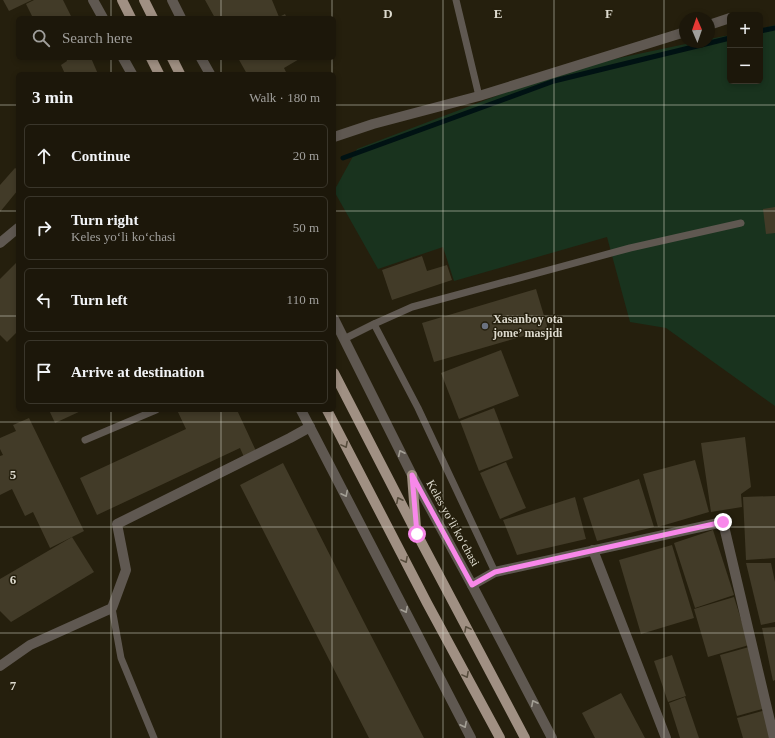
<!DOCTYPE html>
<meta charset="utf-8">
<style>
:root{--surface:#1c170a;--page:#292418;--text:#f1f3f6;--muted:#a09f9c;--line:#3a362b}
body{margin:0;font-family:"Times New Roman",serif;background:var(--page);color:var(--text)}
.controls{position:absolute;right:12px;top:12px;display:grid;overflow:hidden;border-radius:6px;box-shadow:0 2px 6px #0003}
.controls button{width:36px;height:36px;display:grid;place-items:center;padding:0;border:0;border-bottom:1px solid var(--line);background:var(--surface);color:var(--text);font:20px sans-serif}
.compass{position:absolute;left:679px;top:12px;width:36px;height:36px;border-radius:50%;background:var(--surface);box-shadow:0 2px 6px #0003;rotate:358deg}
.stop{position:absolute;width:12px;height:12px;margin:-9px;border:3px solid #f888ea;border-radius:50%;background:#fff}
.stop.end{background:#f888ea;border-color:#fff;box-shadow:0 1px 4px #0008}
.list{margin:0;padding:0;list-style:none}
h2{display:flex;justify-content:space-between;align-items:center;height:52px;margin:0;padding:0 16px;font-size:17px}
h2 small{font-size:13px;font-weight:400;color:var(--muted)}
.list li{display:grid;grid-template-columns:26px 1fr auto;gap:12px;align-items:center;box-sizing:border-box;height:64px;margin:0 8px 8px;padding:0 8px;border:1px solid var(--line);border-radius:6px}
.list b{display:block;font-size:15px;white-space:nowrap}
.list p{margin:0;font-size:13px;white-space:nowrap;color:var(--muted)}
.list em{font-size:13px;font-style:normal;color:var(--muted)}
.icon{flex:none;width:22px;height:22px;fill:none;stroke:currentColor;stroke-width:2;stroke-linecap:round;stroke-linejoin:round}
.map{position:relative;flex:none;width:775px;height:738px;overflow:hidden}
.search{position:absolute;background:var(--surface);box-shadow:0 2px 6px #0003;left:16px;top:16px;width:320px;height:44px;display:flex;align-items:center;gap:10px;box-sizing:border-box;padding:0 14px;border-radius:6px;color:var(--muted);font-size:15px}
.panel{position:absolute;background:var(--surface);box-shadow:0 2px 6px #0003;left:16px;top:72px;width:320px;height:340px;border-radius:6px}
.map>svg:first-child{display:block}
.green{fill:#19331e}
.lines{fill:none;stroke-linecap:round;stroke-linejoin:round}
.stream{stroke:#001213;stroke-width:5}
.building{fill:#423b28}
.service{stroke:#5f5851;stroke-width:7}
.minor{stroke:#5f5851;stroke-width:10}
.tertiary{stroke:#5f5851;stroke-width:10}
.primary{stroke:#a09083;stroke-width:10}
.oneway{stroke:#564c3c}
.oneway2{stroke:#a4a096}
.route{stroke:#f888ea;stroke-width:5}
.grid{fill:none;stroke:#dddace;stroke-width:1;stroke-opacity:0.55}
.worship-dot{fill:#6b7280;stroke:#251f0d;stroke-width:1.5}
.labels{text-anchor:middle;stroke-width:3;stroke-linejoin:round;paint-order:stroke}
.poi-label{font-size:12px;font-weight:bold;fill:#dddace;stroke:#251f0d;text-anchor:start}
.street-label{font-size:12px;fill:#dddace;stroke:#251f0d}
.grid-label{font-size:13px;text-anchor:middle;font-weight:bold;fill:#dddace;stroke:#251f0d;stroke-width:3;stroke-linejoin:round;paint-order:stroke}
</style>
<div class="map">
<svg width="775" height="738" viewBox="0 0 775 738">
<rect width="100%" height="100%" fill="#251f0d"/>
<polygon class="green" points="775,25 775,406 666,328 630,322 607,237 454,281 443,247 378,269 334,191 357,149 567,69 695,42 709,42 709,39 730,35 730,81 760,81 760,29"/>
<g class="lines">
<g class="stream">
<polyline points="760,31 775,28"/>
<polyline points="343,158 554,81 730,38"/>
</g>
</g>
<g class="building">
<polygon points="3,0 32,0 9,11"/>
<polygon points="34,0 63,0 72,18 33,18 26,4"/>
<polygon points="205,0 272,0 279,17 285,14 287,18 215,18"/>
<polygon points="66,58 91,58 98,74 65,74 61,65 67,61"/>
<polygon points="238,58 301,58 284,68 287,74 247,74"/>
<polygon points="15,168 18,170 18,190 0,212 0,185"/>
<polygon points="775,207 775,233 766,234 763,209"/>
<polygon points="422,256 427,271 447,265 452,280 392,300 382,270"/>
<polygon points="18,261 18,331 7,342 0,335 0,279"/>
<polygon points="536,289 548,329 434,362 422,323"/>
<polygon points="501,350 519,396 459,419 441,373"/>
<polygon points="494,408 513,458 479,471 460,421"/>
<polygon points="49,410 83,410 55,423"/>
<polygon points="177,410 237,410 256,451 244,457 240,448 97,515 80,478 186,429"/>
<polygon points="29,418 84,531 50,548 33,512 25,516 12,489 0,495 0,456 3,455 0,449 0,438 16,431 13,425"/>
<polygon points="745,437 751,487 741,494 742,507 711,512 701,443"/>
<polygon points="695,460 709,512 658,527 643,474"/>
<polygon points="506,462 526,508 500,519 480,473"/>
<polygon points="283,463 364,622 424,738 369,738 240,485"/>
<polygon points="639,479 654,527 597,541 583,498"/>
<polygon points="775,496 775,558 746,560 743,497"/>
<polygon points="575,497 586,539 517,555 503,520"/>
<polygon points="713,530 734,595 695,608 674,543"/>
<polygon points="72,537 94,572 11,622 0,611 0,579"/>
<polygon points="672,545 694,618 641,634 619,560"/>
<polygon points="746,563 771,563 775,582 775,622 761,625"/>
<polygon points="734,597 749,645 708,657 694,609"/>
<polygon points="775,627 775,680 773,681 762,628"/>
<polygon points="749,647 766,708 737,716 720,655"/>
<polygon points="672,655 686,696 668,702 654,661"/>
<polygon points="621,693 645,738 595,738 582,713"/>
<polygon points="685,697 699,738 680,738 669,703"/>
<polygon points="766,710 773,738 743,738 737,718"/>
</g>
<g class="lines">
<g class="service">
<polyline points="456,0 479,96"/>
<polyline points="374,324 418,408 495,572"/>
<polyline points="344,339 374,324 412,307 630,248 741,223"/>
<polyline points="85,440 156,410"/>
<polyline points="112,608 121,658 154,738"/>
</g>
<g class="minor">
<polyline points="709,25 730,18"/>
<polyline points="334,137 373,124 479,96 685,32"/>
<polyline points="0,243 18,228"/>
<polyline points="593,550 666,738"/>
<polyline points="472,585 495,572 723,522 774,738"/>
<polyline points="0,666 30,645 112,608 126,570 117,524 290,438 310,427"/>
</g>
<g class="tertiary">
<polyline points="93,0 103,18"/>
<polyline points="172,0 181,18"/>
<polyline points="123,58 132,74"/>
<polyline points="201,58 210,74"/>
<polyline points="334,319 412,475 472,585 552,738"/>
<polyline points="301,410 471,738"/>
</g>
<g class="primary">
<polyline points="122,0 131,18"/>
<polyline points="144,0 153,18"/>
<polyline points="151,58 159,74"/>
<polyline points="172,58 180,74"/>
<polyline points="334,373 417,534 525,738"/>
<polyline points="327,410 427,603 500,738"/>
<polyline points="412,475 416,528"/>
</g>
</g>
<defs><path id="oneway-chevron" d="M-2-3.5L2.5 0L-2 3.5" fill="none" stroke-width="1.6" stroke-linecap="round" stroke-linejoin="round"/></defs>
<g class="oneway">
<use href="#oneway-chevron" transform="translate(345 445) rotate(62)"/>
<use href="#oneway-chevron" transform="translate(399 500) rotate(-117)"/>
<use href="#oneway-chevron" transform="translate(405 560) rotate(62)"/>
<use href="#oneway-chevron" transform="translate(467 629) rotate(-118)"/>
<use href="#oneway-chevron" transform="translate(466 675) rotate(62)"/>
</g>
<g class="oneway2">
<use href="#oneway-chevron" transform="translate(401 453) rotate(-116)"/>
<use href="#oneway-chevron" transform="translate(345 494) rotate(63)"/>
<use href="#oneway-chevron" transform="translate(405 610) rotate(63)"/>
<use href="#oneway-chevron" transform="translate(534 703) rotate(-117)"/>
<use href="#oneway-chevron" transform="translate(464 725) rotate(63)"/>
</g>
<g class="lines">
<polyline class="route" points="417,534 412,475 472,585 495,572 723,522"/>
</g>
<path class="grid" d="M111,0V18M221,0V18M332,0V18M443,0V738M554,0V738M664,0V738M111,58V74M221,58V74M332,58V74M0,105H18M334,105H775M0,211H18M334,211H775M0,316H18M334,316H775M111,410V738M221,410V738M332,410V738M0,422H775M0,527H775M0,633H775"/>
<circle class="worship-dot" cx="485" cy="326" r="4"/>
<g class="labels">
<g class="poi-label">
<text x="493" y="323">Xasanboy ota<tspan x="493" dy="14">jome’ masjidi</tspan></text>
</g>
<g class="street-label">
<text transform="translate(453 523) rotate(61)" y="4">Keles yoʻli koʻchasi</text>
</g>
</g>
<g class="grid-label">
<text x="388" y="18">D</text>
<text x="498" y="18">E</text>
<text x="609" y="18">F</text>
<text x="13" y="479">5</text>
<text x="13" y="584">6</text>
<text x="13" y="690">7</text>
</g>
</svg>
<div class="controls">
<button>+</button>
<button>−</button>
</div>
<svg class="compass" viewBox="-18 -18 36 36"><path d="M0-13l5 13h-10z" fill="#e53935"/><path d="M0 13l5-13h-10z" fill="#a09f9c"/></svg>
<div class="stop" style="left:417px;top:534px"></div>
<div class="stop end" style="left:723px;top:522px"></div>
<div class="search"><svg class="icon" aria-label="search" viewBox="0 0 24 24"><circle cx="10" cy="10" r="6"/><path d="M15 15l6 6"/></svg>Search here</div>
<section class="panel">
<h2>3 min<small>Walk · 180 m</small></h2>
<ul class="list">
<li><svg class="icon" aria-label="ahead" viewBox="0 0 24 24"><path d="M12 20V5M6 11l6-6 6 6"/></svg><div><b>Continue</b></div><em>20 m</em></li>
<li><svg class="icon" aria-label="right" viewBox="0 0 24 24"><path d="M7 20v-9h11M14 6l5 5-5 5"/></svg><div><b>Turn right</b><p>Keles yoʻli koʻchasi</p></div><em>50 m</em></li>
<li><svg class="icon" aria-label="left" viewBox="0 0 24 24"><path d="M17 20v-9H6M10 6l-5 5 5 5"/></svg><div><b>Turn left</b></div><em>110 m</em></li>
<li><svg class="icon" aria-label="arrive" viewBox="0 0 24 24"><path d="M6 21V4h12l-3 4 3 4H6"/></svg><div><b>Arrive at destination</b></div></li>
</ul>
</section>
</div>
